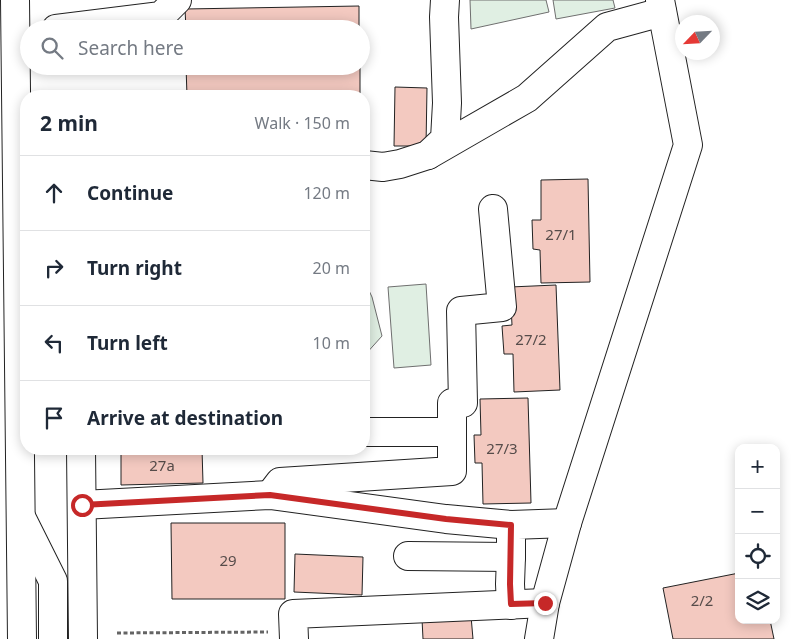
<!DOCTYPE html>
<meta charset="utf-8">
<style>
:root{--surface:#fff;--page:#f2f2f3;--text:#1f2937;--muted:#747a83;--line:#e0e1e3}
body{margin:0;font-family:"Noto Sans",sans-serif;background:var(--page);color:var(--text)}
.controls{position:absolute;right:15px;bottom:15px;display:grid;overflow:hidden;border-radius:10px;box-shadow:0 2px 12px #0003}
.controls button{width:45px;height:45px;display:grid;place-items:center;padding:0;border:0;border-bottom:1px solid var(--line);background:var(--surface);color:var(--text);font:25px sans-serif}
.compass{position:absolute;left:675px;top:15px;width:45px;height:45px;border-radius:50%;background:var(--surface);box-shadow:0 2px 12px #0003;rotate:245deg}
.stop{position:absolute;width:15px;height:15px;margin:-11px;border:4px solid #c62828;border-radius:50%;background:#fff}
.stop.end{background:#c62828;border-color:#fff;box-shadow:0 1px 5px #0008}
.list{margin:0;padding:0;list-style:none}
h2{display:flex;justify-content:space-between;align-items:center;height:65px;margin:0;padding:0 20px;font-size:21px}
h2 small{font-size:16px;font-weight:400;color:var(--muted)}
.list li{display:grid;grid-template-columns:32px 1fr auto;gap:15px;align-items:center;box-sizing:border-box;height:75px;padding:0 20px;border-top:1px solid var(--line)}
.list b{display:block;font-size:19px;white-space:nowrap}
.list em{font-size:16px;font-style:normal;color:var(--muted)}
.icon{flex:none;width:28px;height:28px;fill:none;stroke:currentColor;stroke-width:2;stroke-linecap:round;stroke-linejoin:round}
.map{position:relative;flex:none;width:795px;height:639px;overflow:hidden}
.search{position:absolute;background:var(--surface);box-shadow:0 2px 12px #0003;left:20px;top:20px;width:350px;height:55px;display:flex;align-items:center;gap:12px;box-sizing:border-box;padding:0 18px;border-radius:28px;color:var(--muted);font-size:19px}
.panel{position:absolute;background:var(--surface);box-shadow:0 2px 12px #0003;left:20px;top:90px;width:350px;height:365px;border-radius:20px}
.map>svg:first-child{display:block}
.green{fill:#e0efe3;stroke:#6f6f6f}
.building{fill:#f3c9c0;stroke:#222}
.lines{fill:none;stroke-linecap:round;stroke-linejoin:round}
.minor-casing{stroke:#222;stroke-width:30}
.major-casing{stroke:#222;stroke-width:30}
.path{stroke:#646464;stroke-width:3;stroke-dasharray:4 2.5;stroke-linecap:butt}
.minor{stroke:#fff;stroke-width:28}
.major{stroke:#fff;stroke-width:28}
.route{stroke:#c62828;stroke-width:6}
.labels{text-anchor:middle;stroke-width:4;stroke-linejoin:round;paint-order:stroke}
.number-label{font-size:15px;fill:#564c4a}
</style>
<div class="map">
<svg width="795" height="639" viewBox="0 0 795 639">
<rect width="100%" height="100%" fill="#fff"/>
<g class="green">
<polygon points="470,0 546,0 549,12 471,29"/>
<polygon points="553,0 613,0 615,8 556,19"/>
<polygon points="364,280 372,297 382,336 364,356"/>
<polygon points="426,284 431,365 394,368 388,287"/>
</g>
<g class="building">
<polygon points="359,6 359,29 186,29 185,9"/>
<polygon points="186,66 360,66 360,94 187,96"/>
<polygon points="395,87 427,88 426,146 394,146"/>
<polygon points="588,179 590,282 541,283 540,250 533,249 532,220 541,220 541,180"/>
<polygon points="556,285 560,390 514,392 513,354 504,354 502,326 512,325 510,287"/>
<polygon points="528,398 531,503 483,504 482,463 475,463 474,435 481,435 480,399"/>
<polygon points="121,449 202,449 203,483 121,485"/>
<polygon points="171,523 285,523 285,599 172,599"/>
<polygon points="295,554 363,557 362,595 294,592"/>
<polygon points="739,573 739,620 770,620 774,639 673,639 663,588"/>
<polygon points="471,616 473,639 423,639 422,619"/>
</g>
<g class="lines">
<g class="minor-casing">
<g id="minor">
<polyline points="56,29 161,16 177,0"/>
<polyline points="428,155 527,98 607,27 662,12"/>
<polyline points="364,165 383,167 400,164 428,155 445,139 447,103 444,17 445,0"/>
<polyline points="364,432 452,432"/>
<polyline points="81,449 83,639"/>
<polyline points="270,495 280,482 452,471 452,403 463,403 461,311 502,307 493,209"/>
<polyline points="82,505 270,495 446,519 511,525"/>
<polyline points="21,517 53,581 53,639"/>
<polyline points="408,556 511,557 511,525 567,523"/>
<polyline points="511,605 510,584 511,557"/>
<polyline points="294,639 293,614 545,603"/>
<polyline points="539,639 545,603 567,523 688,145 660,0"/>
</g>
</g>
<g class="major-casing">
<polyline id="major" points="15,0 22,639"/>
</g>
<polyline class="path" points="117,633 268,632"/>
<use href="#minor" class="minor"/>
<use href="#major" class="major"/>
</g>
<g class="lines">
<polyline class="route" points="82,505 270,495 446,519 511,525 510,584 511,604 545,603"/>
</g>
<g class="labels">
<g class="number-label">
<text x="561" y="240">27/1</text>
<text x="531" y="345">27/2</text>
<text x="502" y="454">27/3</text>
<text x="162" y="471">27а</text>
<text x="228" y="566">29</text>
<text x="702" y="606">2/2</text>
</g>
</g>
</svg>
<div class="controls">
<button>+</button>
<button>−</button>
<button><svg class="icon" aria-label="locate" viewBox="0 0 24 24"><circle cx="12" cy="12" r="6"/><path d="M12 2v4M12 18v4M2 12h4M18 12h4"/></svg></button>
<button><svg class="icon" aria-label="layers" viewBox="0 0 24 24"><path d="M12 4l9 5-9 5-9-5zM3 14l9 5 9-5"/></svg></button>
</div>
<svg class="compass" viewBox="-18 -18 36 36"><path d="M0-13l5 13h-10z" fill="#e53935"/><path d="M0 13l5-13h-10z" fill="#747a83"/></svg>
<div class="stop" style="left:82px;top:505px"></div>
<div class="stop end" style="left:545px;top:603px"></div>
<div class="search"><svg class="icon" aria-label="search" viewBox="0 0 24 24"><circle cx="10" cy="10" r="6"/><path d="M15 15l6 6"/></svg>Search here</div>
<section class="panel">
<h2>2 min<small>Walk · 150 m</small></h2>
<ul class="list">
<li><svg class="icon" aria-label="ahead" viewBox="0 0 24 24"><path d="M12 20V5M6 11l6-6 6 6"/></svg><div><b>Continue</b></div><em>120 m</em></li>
<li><svg class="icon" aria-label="right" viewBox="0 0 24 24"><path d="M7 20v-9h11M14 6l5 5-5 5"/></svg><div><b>Turn right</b></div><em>20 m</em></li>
<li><svg class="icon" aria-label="left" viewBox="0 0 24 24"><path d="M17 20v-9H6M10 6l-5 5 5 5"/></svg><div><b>Turn left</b></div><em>10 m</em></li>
<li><svg class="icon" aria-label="arrive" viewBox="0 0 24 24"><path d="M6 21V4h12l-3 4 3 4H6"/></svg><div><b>Arrive at destination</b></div></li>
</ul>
</section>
</div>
